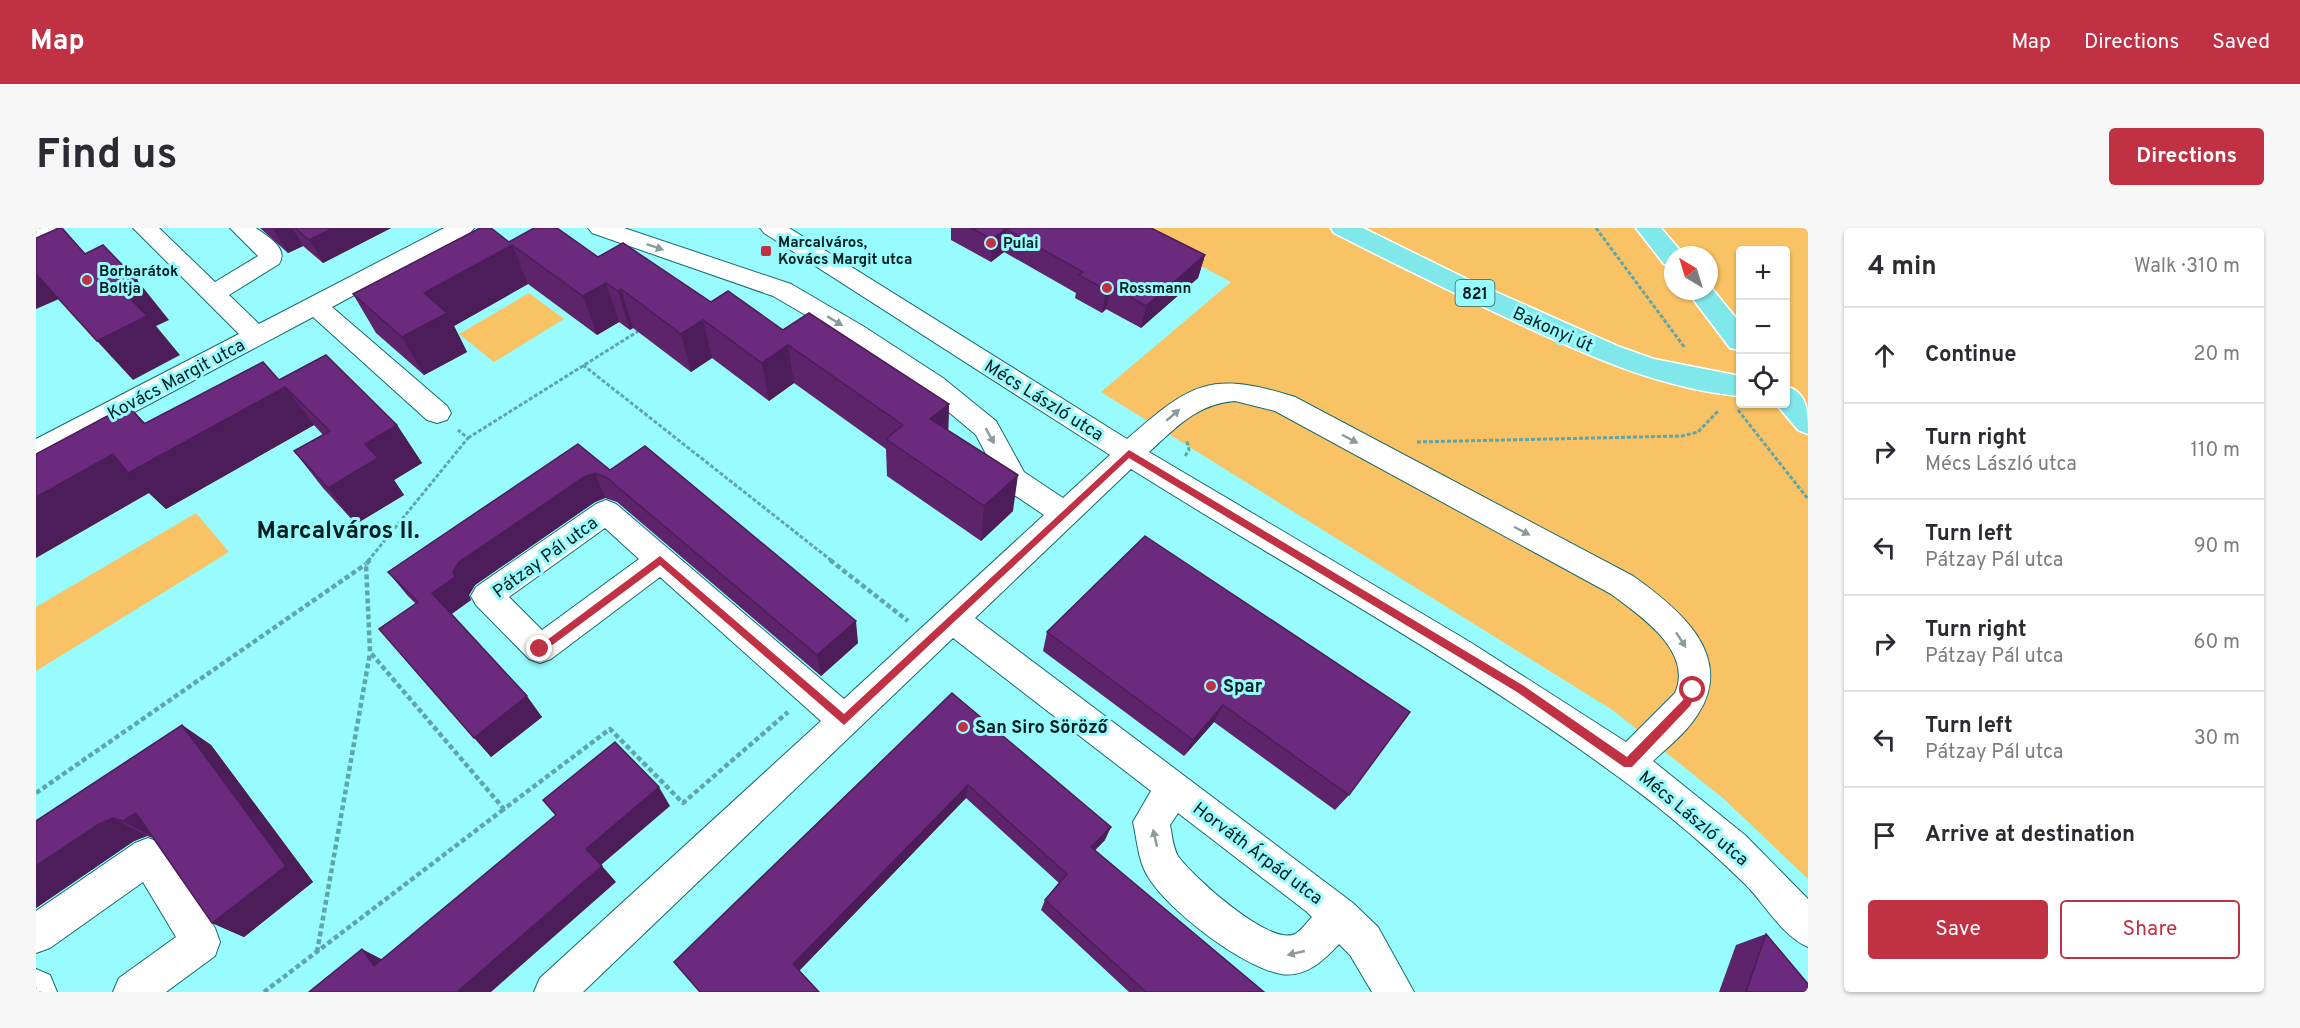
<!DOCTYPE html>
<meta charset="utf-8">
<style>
:root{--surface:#fff;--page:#f7f7f7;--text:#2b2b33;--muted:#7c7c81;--line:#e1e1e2;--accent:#c13144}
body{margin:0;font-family:Overpass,sans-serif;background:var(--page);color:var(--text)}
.controls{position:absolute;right:18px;top:18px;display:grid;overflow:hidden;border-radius:6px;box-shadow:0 2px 4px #0004}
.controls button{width:54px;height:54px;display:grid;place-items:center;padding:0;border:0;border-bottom:2px solid var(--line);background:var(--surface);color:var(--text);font:30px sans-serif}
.compass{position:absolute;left:1628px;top:18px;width:54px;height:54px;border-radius:50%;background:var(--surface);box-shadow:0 2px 4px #0004;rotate:322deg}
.stop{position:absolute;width:18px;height:18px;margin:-14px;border:4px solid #c13144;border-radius:50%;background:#fff}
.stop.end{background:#c13144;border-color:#fff;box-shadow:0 2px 6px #0008}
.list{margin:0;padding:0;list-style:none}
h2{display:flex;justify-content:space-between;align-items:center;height:78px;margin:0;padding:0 24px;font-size:26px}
h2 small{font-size:20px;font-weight:400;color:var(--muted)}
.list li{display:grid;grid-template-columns:39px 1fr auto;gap:18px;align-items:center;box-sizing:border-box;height:96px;padding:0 24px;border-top:2px solid var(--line)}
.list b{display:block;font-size:22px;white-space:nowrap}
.list p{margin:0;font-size:20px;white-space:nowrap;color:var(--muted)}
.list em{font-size:20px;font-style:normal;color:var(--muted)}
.actions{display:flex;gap:12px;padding:18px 24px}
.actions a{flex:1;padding:14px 0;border:2px solid var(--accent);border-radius:6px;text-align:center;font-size:21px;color:var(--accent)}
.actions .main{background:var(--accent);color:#fff}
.icon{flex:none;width:33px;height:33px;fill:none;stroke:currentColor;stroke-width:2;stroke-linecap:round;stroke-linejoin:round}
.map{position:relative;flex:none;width:1772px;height:764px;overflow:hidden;border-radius:6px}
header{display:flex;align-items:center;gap:36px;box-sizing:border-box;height:84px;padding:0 30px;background:var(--accent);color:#fff}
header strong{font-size:28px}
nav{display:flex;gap:33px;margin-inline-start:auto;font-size:21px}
.intro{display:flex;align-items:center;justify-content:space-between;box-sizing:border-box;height:144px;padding:0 36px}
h1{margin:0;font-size:42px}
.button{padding:15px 27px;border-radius:6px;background:var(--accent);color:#fff;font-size:21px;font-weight:700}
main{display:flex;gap:36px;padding:0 36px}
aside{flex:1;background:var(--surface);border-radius:6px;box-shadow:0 2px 4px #0004}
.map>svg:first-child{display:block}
.green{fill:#f9c264;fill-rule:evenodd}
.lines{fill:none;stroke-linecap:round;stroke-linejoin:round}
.minor-casing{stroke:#176a6d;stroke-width:2}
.major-casing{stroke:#fff;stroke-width:3}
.path-far1{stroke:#5ea7a9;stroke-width:3;stroke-dasharray:4 2;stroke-linecap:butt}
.path{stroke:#5ea7a9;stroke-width:4.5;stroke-dasharray:5 3;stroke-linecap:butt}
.minor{fill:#fff;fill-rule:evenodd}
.major{fill:#80e8eb;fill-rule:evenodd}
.wall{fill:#5d246c}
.shaded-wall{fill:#4c1d58}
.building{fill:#6c2a7e;stroke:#4c1d58;stroke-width:1.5}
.oneway{fill:#8c9a9b}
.route{fill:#c13144}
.poi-dot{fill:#c13144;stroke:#98fbfe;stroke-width:2}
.labels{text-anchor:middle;stroke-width:6;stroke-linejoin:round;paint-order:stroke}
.far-poi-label{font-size:15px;font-weight:bold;fill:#001f20;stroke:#98fbfe;text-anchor:start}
.shield{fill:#98fbfe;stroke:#2e6163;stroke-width:1.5}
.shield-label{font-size:16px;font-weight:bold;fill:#001f20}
.street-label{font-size:18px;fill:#001f20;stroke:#98fbfe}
.poi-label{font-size:18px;font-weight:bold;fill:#001f20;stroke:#98fbfe;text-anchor:start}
.district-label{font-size:24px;font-weight:bold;fill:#001f20;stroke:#98fbfe}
</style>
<header>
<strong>Map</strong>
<nav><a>Map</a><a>Directions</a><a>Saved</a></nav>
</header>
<div class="intro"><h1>Find us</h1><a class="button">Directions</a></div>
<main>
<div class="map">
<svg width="1772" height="764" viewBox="0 0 1772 764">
<rect width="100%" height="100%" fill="#98fbfe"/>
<g class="green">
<path d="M1094,0H1772V651L1688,571L1578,483L1065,164L1195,54ZM1704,22H1750V176H1704ZM1637,27H1673V63H1637Z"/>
<polygon points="493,65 528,91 458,134 423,106"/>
<polygon points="160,285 193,324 0,443 0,379"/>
</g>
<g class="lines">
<g class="minor-casing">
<g id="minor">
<polygon points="0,0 20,0 16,5 0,11"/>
<path d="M97,0H123L179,54L222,28L194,0H220C232,9 253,20 243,36L193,67L223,96L408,0H438L434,5L296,79L411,178L415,185L411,192L401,195L391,192L277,89L10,231L0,235V211L203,106Z"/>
<path d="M552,0H588L755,56L827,98L907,150L960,193L988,244L1027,270L1074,227L728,5L724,0H753L1091,211C1155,155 1174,142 1259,169L1597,348C1642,380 1700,427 1662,486C1651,504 1632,519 1617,533L1709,607L1772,671V719C1746,708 1729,676 1709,656C1673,621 1636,589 1596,559C1437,440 1262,346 1095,241L939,390L1317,675L1342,699L1378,764H1336L1314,727L1303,716C1288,732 1270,750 1245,746C1206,739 1130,681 1111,647C1102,632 1101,611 1097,594L1115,563L917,410L547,764H498L504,750L785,493L624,349L515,431L504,435L493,431L440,377L435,368L440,359L560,276L570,272L580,276L808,471L1008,287L968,260L940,207L889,164L809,110L737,68L556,5ZM1199,173L1239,183L1575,366C1603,387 1658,423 1639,465L1590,514L1434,414L1113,224C1140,200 1160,176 1199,173ZM569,300L603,331L506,402L473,369ZM1142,585L1271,684L1276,689C1271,694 1265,703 1259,706C1234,719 1156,648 1142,628C1137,620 1136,606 1134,597Z"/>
<polygon points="112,610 125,615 179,700 184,714 179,728 130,764 77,764 83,750 140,709 107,654 14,720 0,725 0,683 99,615"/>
<polygon points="0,741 14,747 21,764 0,764"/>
</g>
</g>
<g class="major-casing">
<g id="major">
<path d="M1295,0H1327L1435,53L1584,119L1618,131L1704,148V168C1627,161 1558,130 1488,98C1424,68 1361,37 1298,5Z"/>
<polygon points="1600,0 1625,0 1648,27 1637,27 1637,38 1628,36"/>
<polygon points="1673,57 1704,95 1704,122 1694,120 1651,63 1673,63"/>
<path d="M1750,158C1772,165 1772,183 1772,206L1762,202L1740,176H1750Z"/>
</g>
</g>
<g class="path-far1">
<polyline points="1560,0 1649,120"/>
<polyline points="547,137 796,333"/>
<polyline points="1702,182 1772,271"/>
<polyline points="432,210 604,102"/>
<polyline points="1381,214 1646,208 1662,204 1682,183"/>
<polyline points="1149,228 1153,222 1151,213"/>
<polyline points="332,333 432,210 422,202"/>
</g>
<g class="path">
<polyline points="334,332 330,336 334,424 468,581 574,501 647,575 752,484"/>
<polyline points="794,332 872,393"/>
<polyline points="0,565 330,336"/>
<polyline points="281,724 334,425"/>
<polyline points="228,764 468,581"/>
</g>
<use href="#minor" class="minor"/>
<use href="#major" class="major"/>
</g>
<g class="wall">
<polygon points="224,0 355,0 287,35 267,18 252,25"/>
<polygon points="915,0 1115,0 1169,27 1162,50 1105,100 1070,81 1066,85 1039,70 1040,65 968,24 955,34 915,12"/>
<polygon points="473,14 562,29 747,102 913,176 912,202 977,283 945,313 851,248 850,221 758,155 733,173 676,130 655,144 597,100 594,102 583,94 561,107 492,56 418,98 431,124 388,147 340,105 317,66"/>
<polygon points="243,152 361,197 386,235 358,252 368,267 320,296 287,260 258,223 287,207 278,197 130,281 113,265 109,195"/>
<polygon points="542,216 574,242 822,415 785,448 581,274 569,270 559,274 439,357 433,367 435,372 415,386 506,489 455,529 380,376 371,367 352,344"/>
<polygon points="1109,308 1313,567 1299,582 1178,494 1148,528 1007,423 1011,404"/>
<polygon points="916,465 1069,612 1058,622 1228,764 1093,764 1005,682 1009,672 1023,655 930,570 763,743 664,764"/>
<polygon points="146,497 175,517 277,654 208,709 176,695 117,610 111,608 98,613 0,680 0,593"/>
<polygon points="1730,706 1772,764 1683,764 1700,717"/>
</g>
<g class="shaded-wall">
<polygon points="243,0 256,0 267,18 252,25 238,2"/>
<polygon points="297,0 355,0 287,35 273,12"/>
<polygon points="970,1 968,24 955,34 956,11"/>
<polygon points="476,17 492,56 418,98 431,124 388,147 366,109 388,65"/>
<polygon points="1169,27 1162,50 1105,100 1110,78"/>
<polygon points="0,46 23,71 0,81"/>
<polygon points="101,52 133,92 120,98 144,127 97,152 61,113 84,60"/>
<polygon points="570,55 583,94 561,107 547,68"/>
<polygon points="1075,58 1070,81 1066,85 1070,62"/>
<polygon points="585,61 597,100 594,102 582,63"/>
<polygon points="667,92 676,130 655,144 645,106"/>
<polygon points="752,117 758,155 733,173 726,135"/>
<polygon points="249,159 278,197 130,281 113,265 0,330 0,269 108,196 92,177 128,215"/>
<polygon points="913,176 912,213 894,191"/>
<polygon points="361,197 386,235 358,252 368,267 320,296 292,260 329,216"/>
<polygon points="559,245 569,270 559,274 439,357 433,367 435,372 413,388 396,365 417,344 423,334 548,249"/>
<polygon points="982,247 977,283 945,313 948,278"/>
<polygon points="820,393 822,415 785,448 781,427"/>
<polygon points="491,468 506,489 455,529 438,510"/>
<polygon points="1187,477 1178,494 1148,528 1157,512"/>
<polygon points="146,497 175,517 277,654 208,709 176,695"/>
<polygon points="932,557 930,570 761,745 757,736"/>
<polygon points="623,559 634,578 565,637 550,621"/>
<polygon points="100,585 121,611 87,593"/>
<polygon points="77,590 111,608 98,613 0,680 0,638 63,596"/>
<polygon points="1075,599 1069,612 1050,632 1055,619"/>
<polygon points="566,638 580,654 455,764 421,764"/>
<polygon points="326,721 351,734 338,738"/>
</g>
<g class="building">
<polygon points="23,0 26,0 49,26 67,17 101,52 84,60 111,88 61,113 0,46 0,10"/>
<polygon points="259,0 297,0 273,12"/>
<polygon points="444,0 455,0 473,14 498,0 521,0 562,29 587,15 675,74 692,63 747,102 773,85 913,176 894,191 982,247 948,278 850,211 867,197 752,117 726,135 667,92 645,106 585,61 582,63 570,55 547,68 476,17 388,65 411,85 366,109 317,66"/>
<polygon points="935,0 1115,0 1169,27 1110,78 1075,58 1070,62 1043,47 1047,44 970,1 956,11"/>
<polygon points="290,127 361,197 329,216 342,230 292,260 258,223 294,203 249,159 92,245 77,226 0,269 0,226 92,177 108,196 227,134 243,152"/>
<polygon points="542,216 574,242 609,218 820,393 781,427 571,250 559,245 548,249 423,334 417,344 419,349 396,365 491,468 438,510 343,401 382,374 352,344"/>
<polygon points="1109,308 1374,484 1313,567 1187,477 1157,512 1011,404"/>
<polygon points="916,465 1075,599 1055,619 1228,764 1110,764 1009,672 1031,646 932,557 757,736 783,764 664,764 638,734"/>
<polygon points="146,497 250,638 176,695 100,585 87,593 77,590 63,596 0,638 0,593"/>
<polygon points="579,514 623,559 550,621 566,638 421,764 273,764 326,721 338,738 520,587 507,572"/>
<polygon points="1730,706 1772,756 1772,764 1710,764"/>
</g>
<defs><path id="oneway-solid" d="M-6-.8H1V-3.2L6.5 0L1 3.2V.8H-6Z" transform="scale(1.5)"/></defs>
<g class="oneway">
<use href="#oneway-solid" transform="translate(619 19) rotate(19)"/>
<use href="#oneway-solid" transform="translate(799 93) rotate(31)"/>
<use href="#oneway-solid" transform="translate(1137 187) rotate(-41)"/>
<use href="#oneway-solid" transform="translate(954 208) rotate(61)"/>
<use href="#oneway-solid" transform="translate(1314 211) rotate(28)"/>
<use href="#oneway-solid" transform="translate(1486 303) rotate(28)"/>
<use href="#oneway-solid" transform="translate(1645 412) rotate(57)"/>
<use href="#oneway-solid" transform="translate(1119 610) rotate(-103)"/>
<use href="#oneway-solid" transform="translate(1260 725) rotate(167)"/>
</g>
<polygon class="route" points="1093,222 1488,458 1591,529 1647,472 1653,459 1657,458 1662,462 1654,478 1596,539 1588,539 1481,464 1093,230 808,497 624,337 507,424 500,424 499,421 624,328 808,486"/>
<g class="poi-dot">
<circle cx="955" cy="15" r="6"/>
<rect x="724" y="17" width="12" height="12" rx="3"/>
<circle cx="51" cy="52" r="6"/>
<circle cx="1071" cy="60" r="6"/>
<circle cx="1175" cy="458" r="6"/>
<circle cx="927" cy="499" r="6"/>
</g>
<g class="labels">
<g class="far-poi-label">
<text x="742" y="19">Marcalváros,<tspan x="742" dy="17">Kovács Margit utca</tspan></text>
<text x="967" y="20">Pulai</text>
<text x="63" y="48">Borbarátok<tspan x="63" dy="17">Boltja</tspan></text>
<text x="1083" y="65">Rossmann</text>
</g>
<rect class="shield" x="1419.5" y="52" width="39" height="26" rx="4.5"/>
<g class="shield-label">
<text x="1439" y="71">821</text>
</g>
<g class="street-label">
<text transform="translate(1517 101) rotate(24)" y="6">Bakonyi út</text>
<text transform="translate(140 151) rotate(-28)" y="6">Kovács Margit utca</text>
<text transform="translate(1008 172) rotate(32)" y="6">Mécs László utca</text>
<text transform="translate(509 329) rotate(-36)" y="6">Pátzay Pál utca</text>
<text transform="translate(1658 590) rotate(40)" y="6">Mécs László utca</text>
<text transform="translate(1222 625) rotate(37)" y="6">Horváth Árpád utca</text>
</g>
<g class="poi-label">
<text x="1187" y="464">Spar</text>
<text x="939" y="505">San Siro Söröző</text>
</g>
<g class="district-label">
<text x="302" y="310">Marcalváros II.</text>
</g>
</g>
</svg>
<div class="controls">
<button>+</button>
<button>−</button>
<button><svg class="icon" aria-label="locate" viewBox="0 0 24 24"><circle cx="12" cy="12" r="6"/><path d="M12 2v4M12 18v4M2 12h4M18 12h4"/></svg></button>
</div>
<svg class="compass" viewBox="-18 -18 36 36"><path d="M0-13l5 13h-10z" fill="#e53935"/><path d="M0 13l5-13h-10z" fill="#7c7c81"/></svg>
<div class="stop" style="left:1657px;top:462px"></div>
<div class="stop end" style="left:504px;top:421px"></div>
</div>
<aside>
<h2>4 min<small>Walk · 310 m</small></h2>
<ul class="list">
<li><svg class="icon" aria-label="ahead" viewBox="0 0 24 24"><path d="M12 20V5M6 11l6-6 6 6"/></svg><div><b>Continue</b></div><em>20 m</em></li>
<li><svg class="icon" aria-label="right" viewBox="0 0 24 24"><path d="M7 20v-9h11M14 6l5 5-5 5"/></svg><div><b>Turn right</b><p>Mécs László utca</p></div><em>110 m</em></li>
<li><svg class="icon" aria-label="left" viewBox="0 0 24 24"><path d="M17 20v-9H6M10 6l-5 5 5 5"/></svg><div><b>Turn left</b><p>Pátzay Pál utca</p></div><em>90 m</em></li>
<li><svg class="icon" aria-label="right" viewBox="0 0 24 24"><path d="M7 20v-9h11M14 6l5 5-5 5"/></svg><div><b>Turn right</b><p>Pátzay Pál utca</p></div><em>60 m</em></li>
<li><svg class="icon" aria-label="left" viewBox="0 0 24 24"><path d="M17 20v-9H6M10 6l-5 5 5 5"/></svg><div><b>Turn left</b><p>Pátzay Pál utca</p></div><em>30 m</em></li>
<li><svg class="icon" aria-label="arrive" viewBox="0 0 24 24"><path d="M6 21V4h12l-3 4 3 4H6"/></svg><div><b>Arrive at destination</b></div></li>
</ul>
<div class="actions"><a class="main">Save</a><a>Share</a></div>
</aside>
</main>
